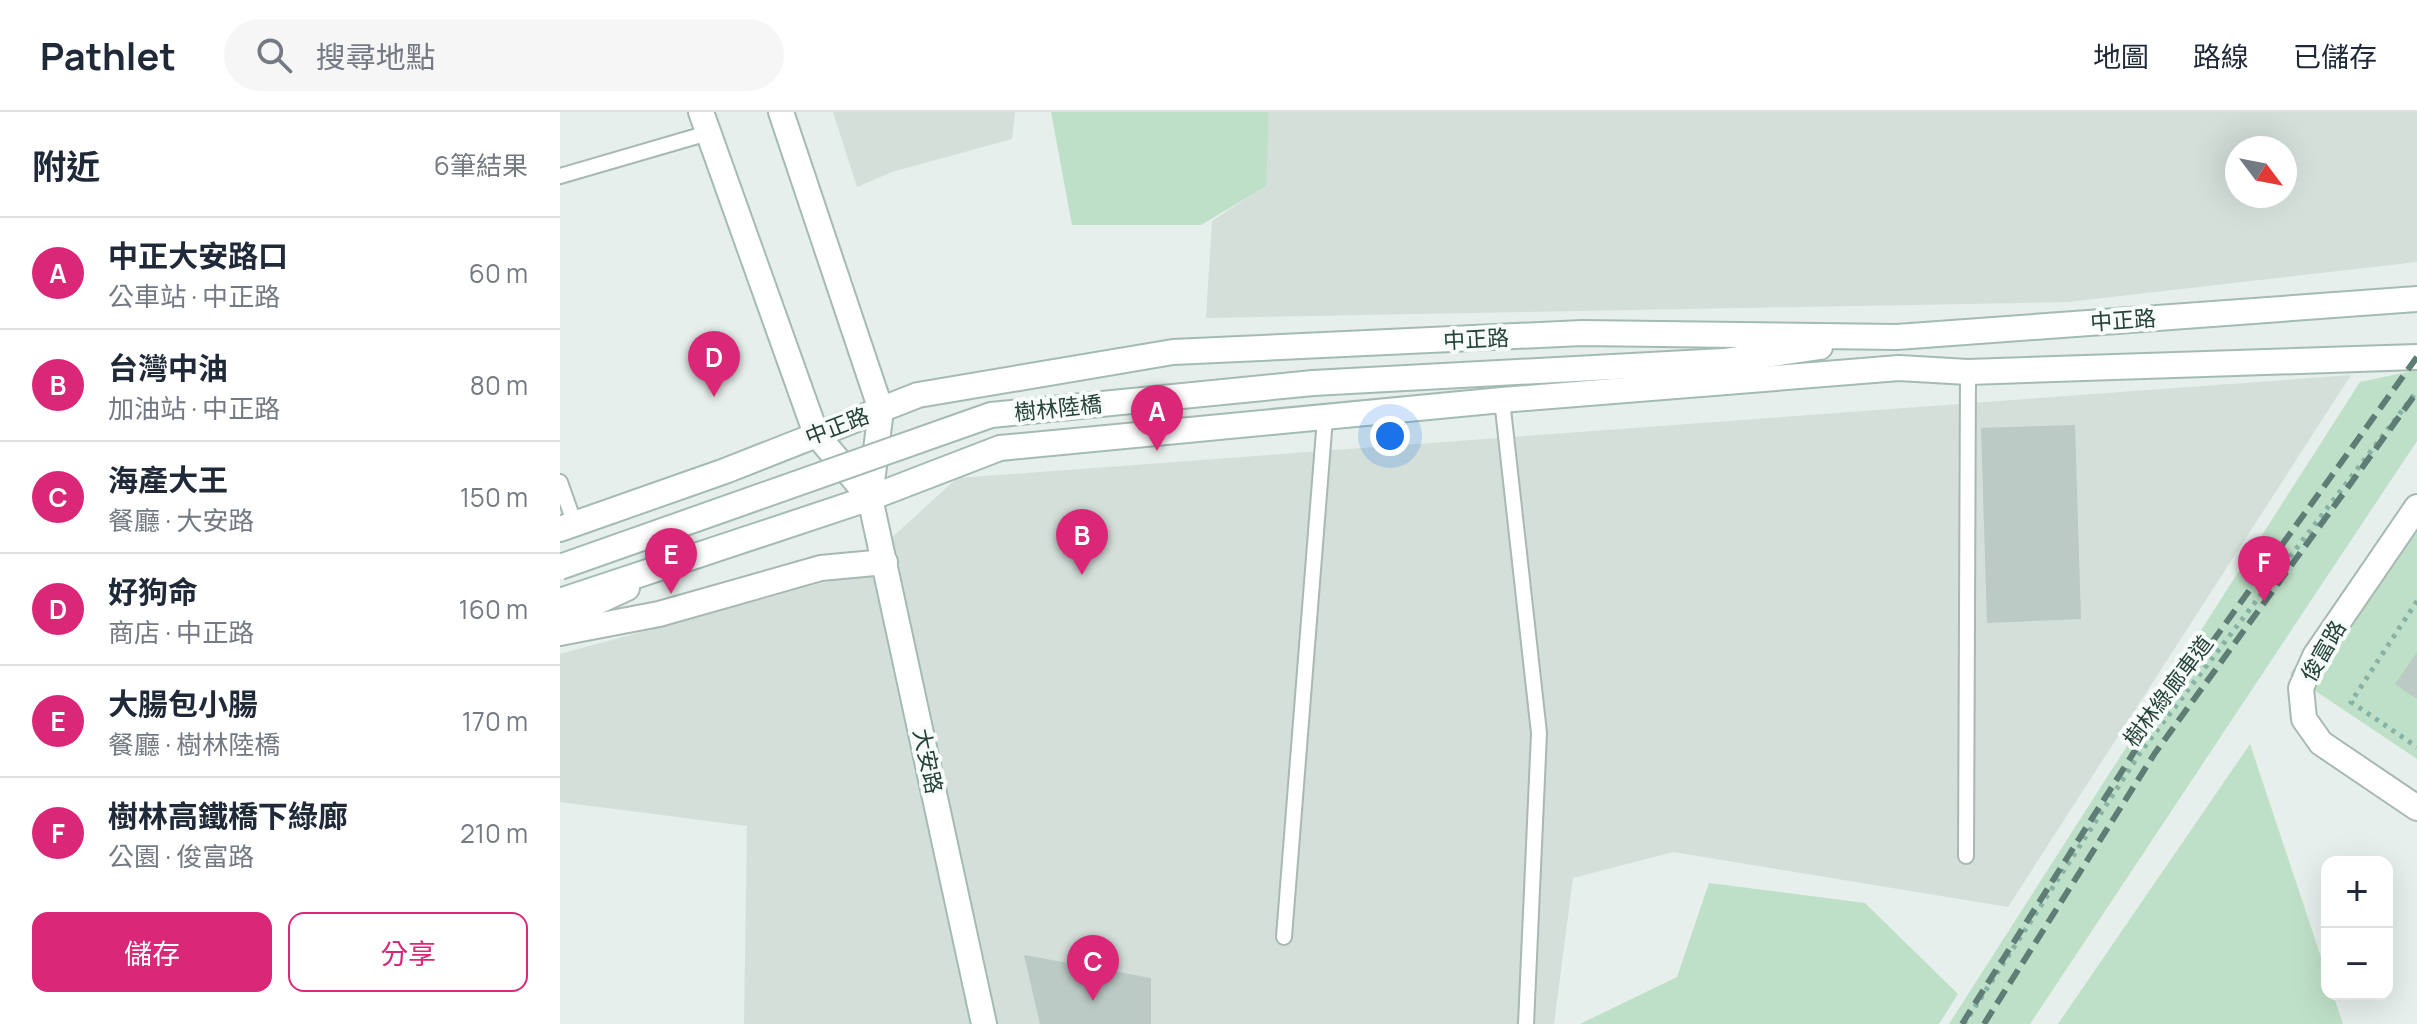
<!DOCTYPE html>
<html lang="zh-TW">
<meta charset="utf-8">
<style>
:root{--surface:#fff;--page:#f6f6f7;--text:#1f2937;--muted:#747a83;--line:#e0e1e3;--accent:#db2777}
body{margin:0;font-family:Manrope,"Noto Sans TC",sans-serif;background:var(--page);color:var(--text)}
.controls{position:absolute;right:24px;bottom:24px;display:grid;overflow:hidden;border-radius:16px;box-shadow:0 8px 32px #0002}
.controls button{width:72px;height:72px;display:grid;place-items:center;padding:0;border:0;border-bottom:2px solid var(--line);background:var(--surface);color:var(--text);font:40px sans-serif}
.compass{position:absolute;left:1665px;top:24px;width:72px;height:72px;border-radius:50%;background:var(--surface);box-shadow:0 8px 32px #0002;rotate:122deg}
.you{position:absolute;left:830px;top:324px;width:28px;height:28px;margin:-20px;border:6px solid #fff;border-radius:50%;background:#1a73e8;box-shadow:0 0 0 12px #1a73e833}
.badge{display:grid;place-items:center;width:52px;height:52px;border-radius:50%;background:var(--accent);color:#fff;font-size:26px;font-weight:700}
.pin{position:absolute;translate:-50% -66px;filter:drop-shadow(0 2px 4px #0008)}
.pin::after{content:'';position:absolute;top:42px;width:28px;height:24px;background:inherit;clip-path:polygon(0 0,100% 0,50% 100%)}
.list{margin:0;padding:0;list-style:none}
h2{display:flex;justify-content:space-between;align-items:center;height:104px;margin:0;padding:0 32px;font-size:34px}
h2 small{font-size:26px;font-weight:400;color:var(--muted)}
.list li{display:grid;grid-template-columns:52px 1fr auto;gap:24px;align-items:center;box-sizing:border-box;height:112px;padding:0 32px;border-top:2px solid var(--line)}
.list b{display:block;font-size:30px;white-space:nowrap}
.list p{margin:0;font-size:26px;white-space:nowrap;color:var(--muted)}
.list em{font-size:26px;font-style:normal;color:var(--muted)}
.actions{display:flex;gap:16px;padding:24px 32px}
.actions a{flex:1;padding:18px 0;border:2px solid var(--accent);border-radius:16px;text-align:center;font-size:28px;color:var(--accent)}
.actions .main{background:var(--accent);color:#fff}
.icon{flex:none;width:44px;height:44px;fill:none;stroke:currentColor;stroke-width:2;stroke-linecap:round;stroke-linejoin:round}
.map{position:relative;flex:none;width:1857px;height:912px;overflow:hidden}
header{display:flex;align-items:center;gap:48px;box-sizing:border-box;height:112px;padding:0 40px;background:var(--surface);border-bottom:2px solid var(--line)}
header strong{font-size:38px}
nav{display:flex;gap:44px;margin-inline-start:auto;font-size:28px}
.search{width:560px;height:72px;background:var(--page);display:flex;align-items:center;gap:20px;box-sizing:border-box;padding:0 28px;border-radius:44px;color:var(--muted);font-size:30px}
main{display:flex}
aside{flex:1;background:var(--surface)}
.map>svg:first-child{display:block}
.built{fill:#d4dfda;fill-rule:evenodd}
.green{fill:#bfe0c8}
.building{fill:#bbcac4}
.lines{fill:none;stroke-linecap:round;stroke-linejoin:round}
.lane-casing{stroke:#a8b8b2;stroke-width:18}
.street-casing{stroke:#a8b8b2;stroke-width:28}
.secondary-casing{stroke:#a4bbb3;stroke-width:28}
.path{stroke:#86b3a5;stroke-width:5;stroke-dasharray:4 6;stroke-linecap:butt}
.lane{stroke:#fff;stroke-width:14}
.street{stroke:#fff;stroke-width:24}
.secondary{stroke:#fff;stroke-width:24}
.rail{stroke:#5f7d75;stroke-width:6;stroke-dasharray:16 8;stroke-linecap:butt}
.secondary-bridge-casing{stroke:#a4bbb3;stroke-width:28;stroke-linecap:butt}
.secondary-bridge{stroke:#fff;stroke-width:24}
.labels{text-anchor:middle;stroke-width:8;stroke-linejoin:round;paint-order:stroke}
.street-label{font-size:22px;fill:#24423a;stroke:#f7fbf9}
</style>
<header>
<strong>Pathlet</strong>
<div class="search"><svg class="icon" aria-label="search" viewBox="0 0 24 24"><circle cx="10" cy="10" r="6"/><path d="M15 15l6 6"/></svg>搜尋地點</div>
<nav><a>地圖</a><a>路線</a><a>已儲存</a></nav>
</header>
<main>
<aside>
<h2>附近<small>6筆結果</small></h2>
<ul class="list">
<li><span class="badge">A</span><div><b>中正大安路口</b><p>公車站 · 中正路</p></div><em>60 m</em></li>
<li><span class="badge">B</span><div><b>台灣中油</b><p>加油站 · 中正路</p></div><em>80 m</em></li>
<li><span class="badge">C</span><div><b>海產大王</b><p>餐廳 · 大安路</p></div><em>150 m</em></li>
<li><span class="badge">D</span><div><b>好狗命</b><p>商店 · 中正路</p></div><em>160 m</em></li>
<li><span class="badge">E</span><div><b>大腸包小腸</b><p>餐廳 · 樹林陸橋</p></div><em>170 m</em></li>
<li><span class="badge">F</span><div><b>樹林高鐵橋下綠廊</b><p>公園 · 俊富路</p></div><em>210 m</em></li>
</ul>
<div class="actions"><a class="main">儲存</a><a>分享</a></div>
</aside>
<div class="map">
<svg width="1857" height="912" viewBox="0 0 1857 912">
<rect width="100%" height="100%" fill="#e6efeb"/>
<g class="built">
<polygon points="273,0 455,0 452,27 332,60 297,75"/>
<path d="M709,0H1857V150L1508,190L646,206L652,109L705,74ZM1677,36H1725V84H1677Z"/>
<polygon points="1791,263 1448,795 1113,740 1013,766 994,912 184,912 187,714 0,690 0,542 291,463 397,366"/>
</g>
<g class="green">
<polygon points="491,0 709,0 706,74 641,113 512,113"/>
<polygon points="1857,258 1857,329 1470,912 1389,912 1800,270"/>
<polygon points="1857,381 1857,647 1730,562"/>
<polygon points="1690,632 1767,863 1767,882 1773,882 1783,912 1498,912"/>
<polygon points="1149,771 1305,791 1398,882 1379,912 1020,912 1117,865"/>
</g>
<g class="building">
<polygon points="1515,313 1521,507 1427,511 1421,316"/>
<polygon points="1857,540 1857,587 1835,572"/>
<polygon points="464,843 591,866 591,912 480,912"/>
</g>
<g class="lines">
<g class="lane-casing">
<g id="lane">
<polyline points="0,64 148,21"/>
<polyline points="942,288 979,621 966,912"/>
<polyline points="0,370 14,410 5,413"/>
<polyline points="1406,744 1408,260"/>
<polyline points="724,825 765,306"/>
</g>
</g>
<g class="street-casing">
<g id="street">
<polyline points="1857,395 1755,544 1741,576 1744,607 1761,631 1857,696"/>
<polyline points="0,507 67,476"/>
<polyline points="0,521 99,502 261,456 325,450"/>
</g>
</g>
<g class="secondary-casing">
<g id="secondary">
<polyline points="141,0 256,322 310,386"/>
<polyline points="221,0 321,298 310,386 424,912"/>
<polyline points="753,271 1164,249 1260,235"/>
<polyline points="0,417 165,359 358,283 613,240 1022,221 1337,225 1857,187"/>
<polyline points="0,489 310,386 440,336 942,288 1339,256 1408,260 1857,245"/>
</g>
</g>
<g class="path">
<polyline points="1857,489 1791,590 1857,635"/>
<polyline points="1404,912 1582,638 1857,279"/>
</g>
<use href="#lane" class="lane"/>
<use href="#street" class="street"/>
<use href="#secondary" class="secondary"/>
<g class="rail">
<polyline points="1402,912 1581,629 1857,245"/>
<polyline points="1424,912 1595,641 1857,280"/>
</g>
<g class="secondary-bridge-casing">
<polyline id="secondary-bridge" points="0,455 431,303 753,271"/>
</g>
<use href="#secondary-bridge" class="secondary-bridge"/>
</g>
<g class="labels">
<g class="street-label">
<text transform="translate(1563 208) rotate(-4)" y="8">中正路</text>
<text transform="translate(916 227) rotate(-3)" y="8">中正路</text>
<text transform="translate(498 296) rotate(-6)" y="8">樹林陸橋</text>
<text transform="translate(277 314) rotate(-21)" y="8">中正路</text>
<text transform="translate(1763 539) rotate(-60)" y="8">俊富路</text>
<text transform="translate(1608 579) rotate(-53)" y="8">樹林綠廊車道</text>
<text transform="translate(368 649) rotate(78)" y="8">大安路</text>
</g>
</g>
</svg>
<div class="controls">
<button>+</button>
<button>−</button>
</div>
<svg class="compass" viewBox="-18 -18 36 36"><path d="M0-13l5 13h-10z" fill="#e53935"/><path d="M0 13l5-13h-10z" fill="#747a83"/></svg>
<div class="you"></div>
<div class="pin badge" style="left:597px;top:339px">A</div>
<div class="pin badge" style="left:522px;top:463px">B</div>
<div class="pin badge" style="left:533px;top:889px">C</div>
<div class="pin badge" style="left:154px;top:285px">D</div>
<div class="pin badge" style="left:111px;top:482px">E</div>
<div class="pin badge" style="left:1704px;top:490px">F</div>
</div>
</main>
